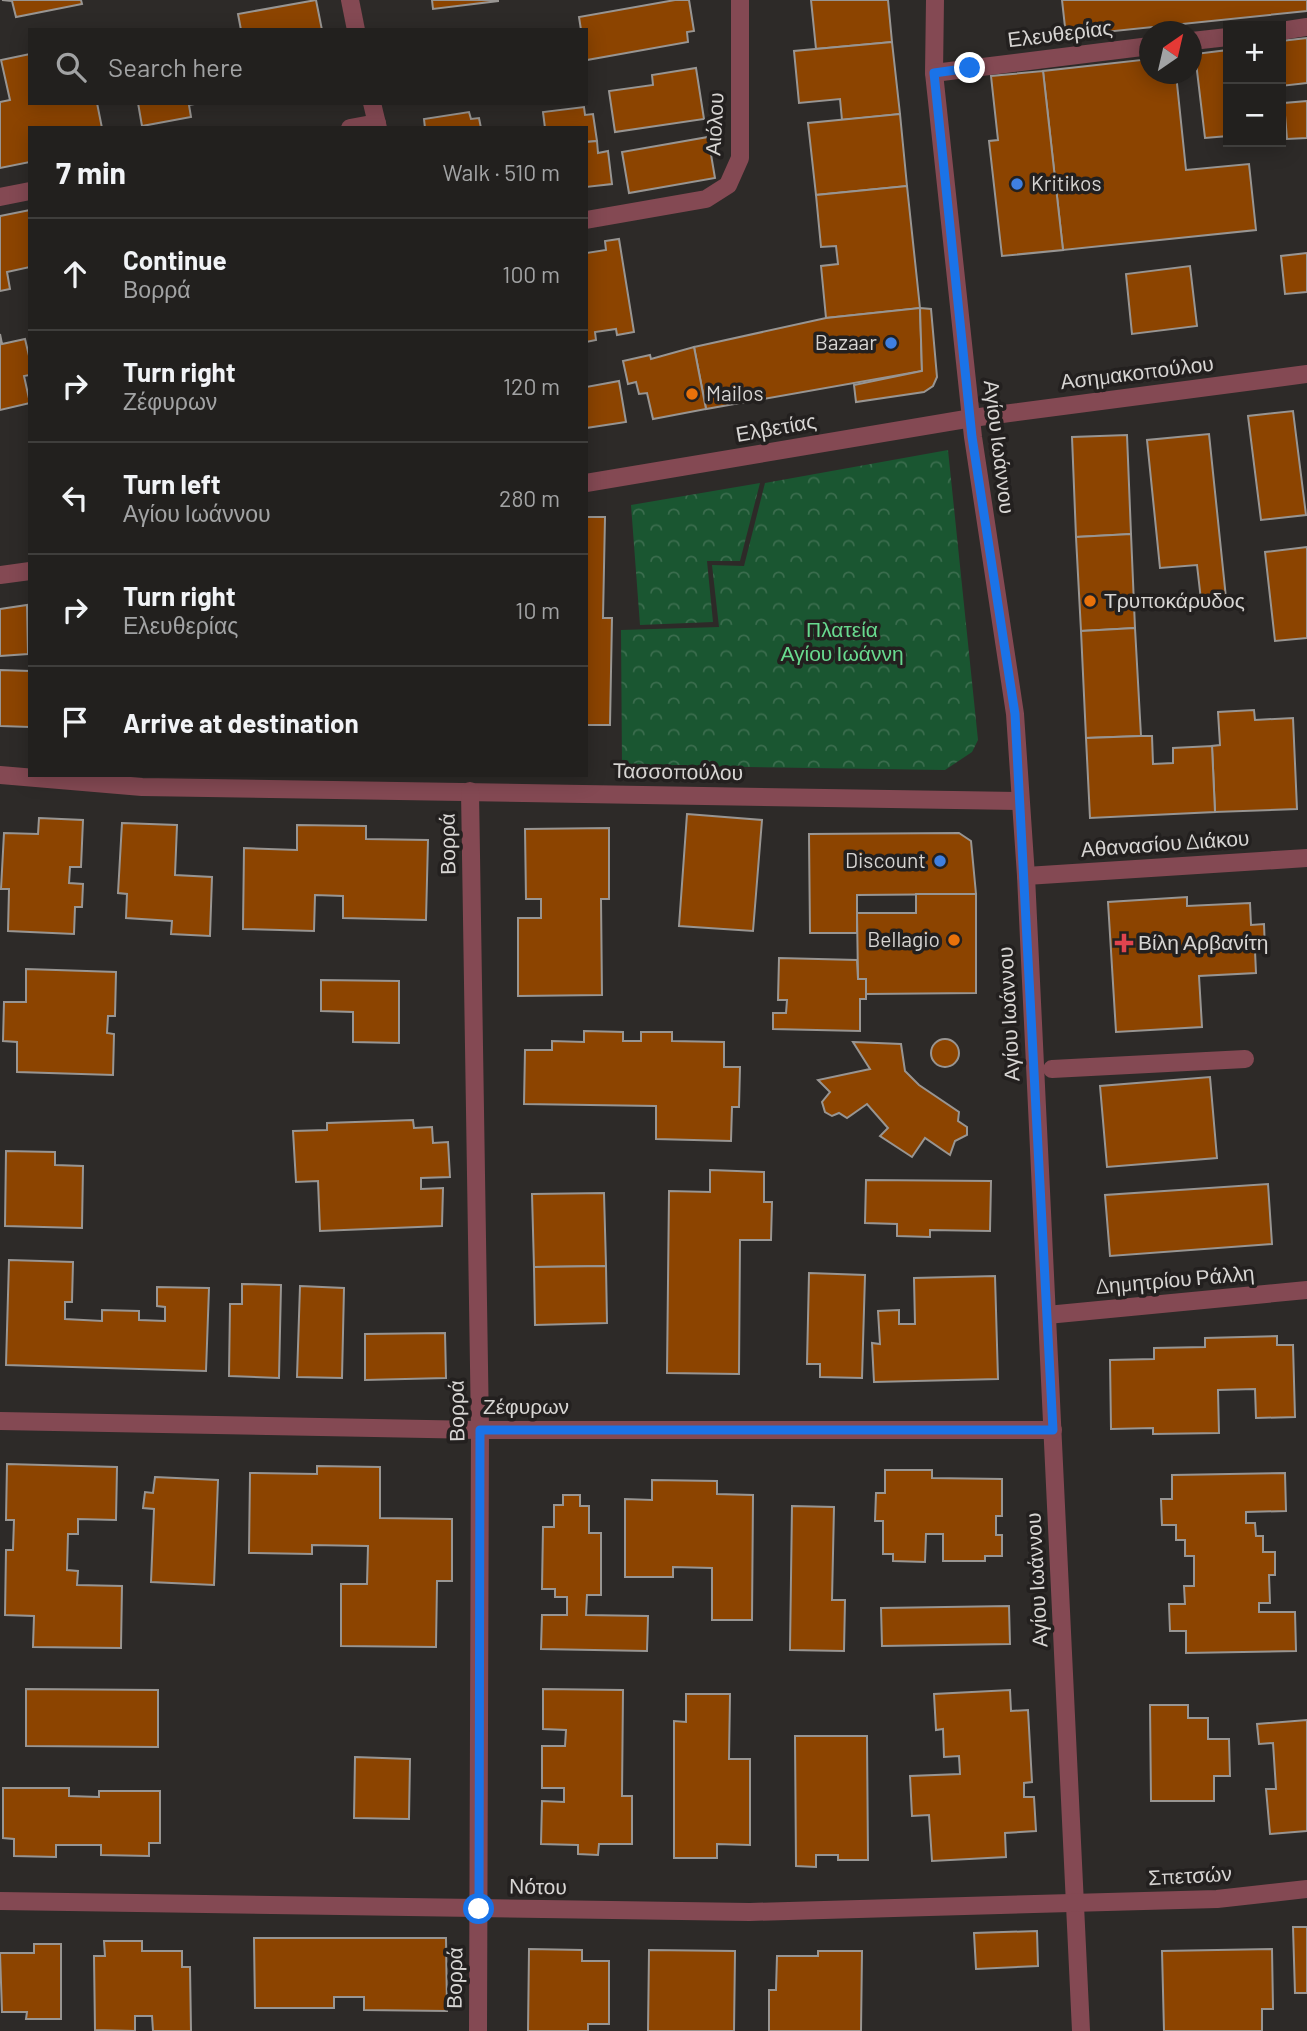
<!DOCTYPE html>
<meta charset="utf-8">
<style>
:root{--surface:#22201e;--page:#2e2d2b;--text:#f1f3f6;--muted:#a2a3a4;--line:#3f3e3c}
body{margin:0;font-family:Barlow,sans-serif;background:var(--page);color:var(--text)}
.controls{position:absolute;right:21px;top:21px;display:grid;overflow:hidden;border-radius:0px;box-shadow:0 4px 18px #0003}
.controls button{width:63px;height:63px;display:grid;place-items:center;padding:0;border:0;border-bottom:2px solid var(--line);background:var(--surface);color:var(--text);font:35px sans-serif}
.compass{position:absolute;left:1139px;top:21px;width:63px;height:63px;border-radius:50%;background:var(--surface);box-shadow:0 4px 18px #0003;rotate:34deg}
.stop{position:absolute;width:21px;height:21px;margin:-16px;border:5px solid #1a73e8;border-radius:50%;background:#fff}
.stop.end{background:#1a73e8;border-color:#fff;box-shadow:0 2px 7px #0008}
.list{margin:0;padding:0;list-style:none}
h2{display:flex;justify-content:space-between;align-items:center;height:91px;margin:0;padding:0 28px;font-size:30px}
h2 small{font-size:23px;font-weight:400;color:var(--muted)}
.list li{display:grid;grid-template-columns:46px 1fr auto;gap:21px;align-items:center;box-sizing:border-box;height:112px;padding:0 28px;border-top:2px solid var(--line)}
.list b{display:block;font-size:26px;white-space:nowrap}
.list p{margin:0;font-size:23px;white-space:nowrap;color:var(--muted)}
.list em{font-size:23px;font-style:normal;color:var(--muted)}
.icon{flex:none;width:38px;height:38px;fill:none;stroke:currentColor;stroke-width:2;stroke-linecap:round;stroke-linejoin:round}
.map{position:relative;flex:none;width:1307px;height:2031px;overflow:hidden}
.search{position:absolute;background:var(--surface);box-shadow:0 4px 18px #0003;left:28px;top:28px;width:560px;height:77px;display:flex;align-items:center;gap:18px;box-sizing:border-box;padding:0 24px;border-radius:0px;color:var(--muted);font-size:26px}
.panel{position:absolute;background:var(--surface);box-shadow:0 4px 18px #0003;left:28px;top:126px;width:560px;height:651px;border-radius:0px}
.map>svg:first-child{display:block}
.park{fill:url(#park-crowns)}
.building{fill:#8c4400;stroke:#989592;stroke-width:2}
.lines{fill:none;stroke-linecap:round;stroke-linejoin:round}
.minor{stroke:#844953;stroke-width:18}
.route{stroke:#1a73e8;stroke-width:9}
.shop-dot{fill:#3f7fe0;stroke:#23201f;stroke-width:2.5}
.food-dot{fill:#e8710a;stroke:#23201f;stroke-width:2.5}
.health-dot{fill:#e0444e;stroke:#23201f;stroke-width:2.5}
.labels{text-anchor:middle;stroke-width:7;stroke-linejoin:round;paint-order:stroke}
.street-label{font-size:21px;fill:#d7d5d3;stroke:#23201f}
.poi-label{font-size:21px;fill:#d7d5d3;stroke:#23201f;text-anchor:start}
.park-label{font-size:21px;fill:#68da8f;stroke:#23201f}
</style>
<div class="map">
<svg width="1307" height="2031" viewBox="0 0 1307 2031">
<defs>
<pattern id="park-crowns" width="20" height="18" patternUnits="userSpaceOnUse" patternTransform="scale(1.75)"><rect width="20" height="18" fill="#1a5631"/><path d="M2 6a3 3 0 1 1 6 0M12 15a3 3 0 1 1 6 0" fill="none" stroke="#3b6d4e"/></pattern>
</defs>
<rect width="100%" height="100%" fill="#2d2a28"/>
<g class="park">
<polygon points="948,450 978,740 972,752 945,770 622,765 621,630 719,627 712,565 744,566 765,483"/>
<polygon points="760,483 740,561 707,561 713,622 640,625 631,505"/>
</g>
<g class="building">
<polygon points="2,0 81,0 82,4 16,17 12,1"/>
<polygon points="316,0 322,30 241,30 238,14"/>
<polygon points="432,0 498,0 498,1 433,9"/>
<polygon points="675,0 689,0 694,31 687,32 688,42 587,60 586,30 581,30 579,17"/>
<polygon points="811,0 888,0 892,42 816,49"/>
<polygon points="1062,0 1307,0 1307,11 1066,36"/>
<polygon points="1307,38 1307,83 1281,86 1281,41"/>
<polygon points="892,42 900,114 842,120 840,99 799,103 794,51"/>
<polygon points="1228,50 1228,136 1205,138 1195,54"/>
<polygon points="30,54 30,103 97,103 102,128 30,128 30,162 0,168 0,102 10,100 1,60"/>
<polygon points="1150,59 1150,74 1176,74 1186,170 1249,164 1256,230 1063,250 1043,71"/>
<polygon points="696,68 704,119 615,132 609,91 653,85 652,75"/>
<polygon points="1043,71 1063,250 1002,256 989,141 998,140 991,76"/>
<polygon points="1307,101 1307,138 1287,139 1284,103"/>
<polygon points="138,103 200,103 189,105 191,117 142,126"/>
<polygon points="584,107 585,115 593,114 597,141 586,142 586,128 545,128 543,112"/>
<polygon points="469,112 471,119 479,118 481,128 425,128 424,119"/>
<polygon points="900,114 907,186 816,195 808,123"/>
<polygon points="708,137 715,178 629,193 622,152"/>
<polygon points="597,141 598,153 608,151 612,184 586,187 586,142"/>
<polygon points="907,186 920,308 826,318 821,266 838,264 836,246 821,247 816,195"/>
<polygon points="30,210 30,267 7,272 10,289 0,291 0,216"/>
<polygon points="619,239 634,332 617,335 616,329 595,332 596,340 586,342 586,253 606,250 605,241"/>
<polygon points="1307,253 1307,292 1285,294 1281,256"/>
<polygon points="1190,266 1197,326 1132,334 1126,274"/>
<polygon points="920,308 922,371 706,409 694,347 826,318"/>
<polygon points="920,308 931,309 937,377 933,386 924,392 856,402 854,385 922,371"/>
<polygon points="0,334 2,344 25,339 30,360 30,375 24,376 30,403 0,410"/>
<polygon points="694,347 706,409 653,419 647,393 639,394 636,382 628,384 623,361 650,355 651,359"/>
<polygon points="619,381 626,422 586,428 586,387"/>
<polygon points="1293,411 1306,515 1261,520 1248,416"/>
<polygon points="1209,434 1226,598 1201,600 1197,565 1160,568 1147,440"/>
<polygon points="1127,435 1131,534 1076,537 1072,437"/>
<polygon points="586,517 605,517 603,618 612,618 610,725 586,725"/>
<polygon points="1131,534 1135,628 1081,631 1076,537"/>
<polygon points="1307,547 1307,638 1275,641 1265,552"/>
<polygon points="27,605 28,654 0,656 0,609"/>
<polygon points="1135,628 1141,736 1086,738 1081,631"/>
<polygon points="0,670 30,671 30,727 0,726"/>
<polygon points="1254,710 1255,720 1293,718 1297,809 1215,812 1212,746 1220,745 1218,712"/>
<polygon points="1141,736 1152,736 1153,764 1173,763 1173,748 1212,746 1215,812 1090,818 1086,738"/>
<polygon points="687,814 762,820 753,931 679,926"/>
<polygon points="39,818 83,820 81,867 70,867 69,883 83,884 82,907 75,907 74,934 8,931 9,889 1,889 4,833 38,834"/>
<polygon points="122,823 177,825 175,875 212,877 210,936 171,934 172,921 126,918 127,894 118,893"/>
<polygon points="297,825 366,826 366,839 428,840 426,920 343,918 343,896 315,895 314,931 243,929 244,848 297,850"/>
<polygon points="609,828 609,899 601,899 602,995 518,996 518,918 541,918 541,899 526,899 525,829"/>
<polygon points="959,833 971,841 976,894 857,895 857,933 810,933 809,834"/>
<polygon points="916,894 976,894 976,993 866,994 866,979 858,979 857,913 916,913"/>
<polygon points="1187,897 1187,906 1250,903 1251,925 1264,924 1265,951 1255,951 1256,973 1199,976 1202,1027 1116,1032 1108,902"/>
<polygon points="779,958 857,960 858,979 866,979 866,999 860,999 860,1031 773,1029 773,1013 786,1013 787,1000 778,1000"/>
<polygon points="26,969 116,972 115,1016 108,1016 107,1033 114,1034 113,1075 17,1072 17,1042 3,1041 4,1002 26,1002"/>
<polygon points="321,980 399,981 399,1043 353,1042 353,1012 321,1011"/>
<polygon points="584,1031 623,1032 623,1041 641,1041 641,1032 672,1032 672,1041 724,1042 724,1067 740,1067 739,1107 732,1107 731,1141 656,1139 656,1106 524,1104 525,1050 552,1050 552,1041 584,1042"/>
<circle cx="945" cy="1053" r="14"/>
<polygon points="853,1042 901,1044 905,1071 919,1085 959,1112 958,1121 967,1127 967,1135 955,1141 950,1155 925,1138 912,1157 880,1136 888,1128 867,1104 847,1118 839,1113 832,1116 825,1112 822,1102 830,1092 818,1080 870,1069"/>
<polygon points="1210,1077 1217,1158 1107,1167 1100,1086"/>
<polygon points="413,1120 414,1128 432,1127 433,1143 448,1142 450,1177 421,1178 421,1189 443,1188 442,1226 320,1231 318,1181 296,1182 293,1131 327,1130 327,1123"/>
<polygon points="6,1151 55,1152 55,1165 83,1166 82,1228 5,1226"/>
<polygon points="710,1170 764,1172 764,1202 772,1202 771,1240 740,1240 739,1374 667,1373 669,1191 710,1192"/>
<polygon points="866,1180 991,1181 990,1231 930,1230 930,1237 897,1236 897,1224 865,1223"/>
<polygon points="1268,1184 1272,1244 1110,1256 1105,1195"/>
<polygon points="604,1193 606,1266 534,1267 532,1194"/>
<polygon points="9,1260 73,1262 72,1302 65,1302 65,1319 102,1321 102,1310 139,1311 139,1320 165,1321 165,1307 157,1306 157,1287 209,1288 206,1371 6,1365"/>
<polygon points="606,1266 607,1323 535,1325 534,1267"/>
<polygon points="809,1273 865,1275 862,1378 820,1377 820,1364 807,1364"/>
<polygon points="995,1276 998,1379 874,1382 872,1343 880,1344 878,1311 899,1310 899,1324 915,1324 914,1278"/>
<polygon points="242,1284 281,1285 279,1378 229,1376 230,1304 242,1304"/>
<polygon points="300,1286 344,1288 342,1378 297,1377"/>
<polygon points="445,1333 446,1378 365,1380 365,1334"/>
<polygon points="1277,1336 1277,1345 1293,1345 1295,1417 1256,1418 1255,1389 1218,1390 1219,1433 1153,1434 1153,1428 1111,1429 1110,1360 1154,1359 1154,1348 1205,1347 1205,1338"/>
<polygon points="7,1464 117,1467 116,1520 78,1519 78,1534 68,1534 67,1570 78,1571 77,1585 122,1586 121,1648 33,1647 34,1616 5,1615 6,1550 13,1550 14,1520 6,1520"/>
<polygon points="317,1466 380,1467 380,1518 452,1519 452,1581 437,1581 436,1647 341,1646 341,1584 367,1584 368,1546 312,1545 312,1554 249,1553 250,1473 317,1474"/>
<polygon points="885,1470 932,1470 932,1478 1002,1479 1002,1516 996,1516 996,1535 1002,1535 1002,1556 985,1556 985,1561 943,1561 943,1534 926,1534 925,1562 893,1561 893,1554 883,1554 883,1521 875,1521 876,1493 885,1493"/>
<polygon points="1285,1473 1286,1511 1246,1512 1246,1523 1255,1523 1256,1536 1263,1536 1263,1552 1275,1552 1275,1575 1269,1575 1270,1603 1259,1603 1259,1612 1295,1612 1296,1651 1186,1653 1186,1631 1170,1631 1169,1604 1185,1604 1184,1586 1194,1586 1194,1556 1185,1556 1185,1540 1176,1540 1176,1525 1162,1525 1161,1499 1172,1499 1172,1475"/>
<polygon points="155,1477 218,1480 214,1585 151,1582 154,1509 143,1508 145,1492 153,1493"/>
<polygon points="652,1480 717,1481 717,1494 753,1495 752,1620 712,1620 712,1568 673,1567 673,1577 625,1577 625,1499 652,1500"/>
<polygon points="563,1495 580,1495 580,1506 589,1506 589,1533 601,1533 601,1595 587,1595 586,1615 648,1616 647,1651 541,1649 542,1615 567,1615 567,1597 555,1597 555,1589 542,1589 543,1527 554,1527 554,1505 563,1505"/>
<polygon points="792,1506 834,1507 832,1600 845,1600 844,1651 790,1650"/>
<polygon points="1009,1606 1010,1644 882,1646 881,1608"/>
<polygon points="26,1689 158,1690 158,1747 26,1746"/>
<polygon points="543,1689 623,1690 622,1796 632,1796 632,1844 599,1844 598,1855 578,1854 578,1845 541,1844 542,1801 564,1802 564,1788 542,1788 542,1746 565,1746 566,1730 543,1729"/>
<polygon points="1010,1690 1011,1711 1028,1710 1032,1782 1024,1783 1024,1797 1034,1797 1036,1831 1005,1833 1006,1857 932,1861 929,1815 912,1816 910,1776 960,1774 959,1756 944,1757 943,1729 936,1730 934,1694"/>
<polygon points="686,1694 730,1694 729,1759 750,1759 750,1845 717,1844 717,1858 674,1858 674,1721 686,1722"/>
<polygon points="1150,1705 1188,1705 1188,1718 1208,1718 1208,1739 1229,1739 1230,1776 1214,1776 1214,1801 1151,1801"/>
<polygon points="1307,1720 1307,1831 1270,1834 1266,1789 1276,1789 1273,1743 1259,1744 1257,1724"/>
<polygon points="795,1736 867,1736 868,1860 838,1860 838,1855 816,1855 816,1867 796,1866"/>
<polygon points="355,1757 410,1759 409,1819 354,1818"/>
<polygon points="3,1788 69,1788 69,1796 99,1797 99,1791 160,1791 160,1843 149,1843 149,1856 101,1855 101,1845 56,1845 56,1857 14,1856 14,1839 3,1838"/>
<polygon points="1293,1927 1307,1927 1307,1993 1295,1993"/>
<polygon points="1037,1931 1038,1966 976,1969 974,1933"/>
<polygon points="254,1938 446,1938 447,2011 364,2010 364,1997 334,1997 334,2008 255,2008"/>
<polygon points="104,1941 142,1941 142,1951 182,1951 182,1967 190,1967 191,2031 153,2031 152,2016 135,2016 135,2031 95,2030 94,1956 105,1956"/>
<polygon points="34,1944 61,1944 61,2019 26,2019 27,2012 2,2012 0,1953 34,1953"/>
<polygon points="529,1949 582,1950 582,1961 609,1961 609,2024 588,2024 588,2031 528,2031"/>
<polygon points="1272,1949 1273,2009 1262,2009 1262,2031 1164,2031 1162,1951"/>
<polygon points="649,1950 735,1951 734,2031 648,2031"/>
<polygon points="818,1951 862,1951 861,2031 769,2031 769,1990 776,1990 777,1956 818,1956"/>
</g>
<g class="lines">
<g class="minor">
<polyline points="350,0 356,30"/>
<polyline points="935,0 934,73 973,437 1015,714 1026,876 1081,2031"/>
<polyline points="1281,31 1307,27"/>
<polyline points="1192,41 1228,37"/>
<polyline points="934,73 1150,46"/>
<polyline points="372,103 378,128"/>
<polyline points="350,128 377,123"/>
<polyline points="0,197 30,191"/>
<polyline points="586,220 706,199 728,185 740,158 740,0"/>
<polyline points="586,483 972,418 1307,374"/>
<polyline points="0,575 30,571"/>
<polyline points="0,775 142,787 1020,801"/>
<polyline points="470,791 480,1430 478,2031"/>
<polyline points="1026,876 1307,858"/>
<polyline points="1052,1069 1245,1059"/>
<polyline points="1047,1315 1307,1290"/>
<polyline points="0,1421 480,1430 1053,1430"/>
<polyline points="0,1901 750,1912 1217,1899 1307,1889"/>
</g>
</g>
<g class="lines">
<polyline class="route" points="479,1909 480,1430 1053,1430 1015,714 972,437 934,73 970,68"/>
</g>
<g class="shop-dot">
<circle cx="1017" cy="184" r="7"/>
<circle cx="891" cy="343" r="7"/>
<circle cx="940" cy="861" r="7"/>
</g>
<g class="food-dot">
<circle cx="692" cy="394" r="7"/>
<circle cx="1090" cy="601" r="7"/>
<circle cx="954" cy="940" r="7"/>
</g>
<path class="health-dot" d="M1120.5 932.5h7v7h7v7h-7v7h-7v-7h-7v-7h7z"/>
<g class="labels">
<g class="street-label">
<text transform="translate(1060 34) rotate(-7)" y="7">Ελευθερίας</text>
<text transform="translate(715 124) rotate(-87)" y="7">Αιόλου</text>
<text transform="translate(1137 373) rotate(-7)" y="7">Ασημακοπούλου</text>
<text transform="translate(776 428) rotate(-10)" y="7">Ελβετίας</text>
<text transform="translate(999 447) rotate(83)" y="7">Αγίου Ιωάννου</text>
<text transform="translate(678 772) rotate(1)" y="7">Τασσοπούλου</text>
<text transform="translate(448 844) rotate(-91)" y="7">Βορρά</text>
<text transform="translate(1165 844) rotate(-4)" y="7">Αθανασίου Διάκου</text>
<text transform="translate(1009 1014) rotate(-93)" y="7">Αγίου Ιωάννου</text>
<text transform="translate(1175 1280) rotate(-5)" y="7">Δημητρίου Ράλλη</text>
<text x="526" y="1414">Ζέφυρων</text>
<text transform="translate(457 1411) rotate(-91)" y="7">Βορρά</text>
<text transform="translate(1037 1580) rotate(-93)" y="7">Αγίου Ιωάννου</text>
<text transform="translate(1190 1876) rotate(-3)" y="7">Σπετσών</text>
<text transform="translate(538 1887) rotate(1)" y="7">Νότου</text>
<text transform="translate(455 1978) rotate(-89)" y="7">Βορρά</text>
</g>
<g class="poi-label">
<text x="1031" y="191">Kritikos</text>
<text x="877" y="350" text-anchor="end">Bazaar</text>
<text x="706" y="401">Mailos</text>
<text x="1104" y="608">Τρυποκάρυδος</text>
<text x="926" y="868" text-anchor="end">Discount</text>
<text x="940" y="947" text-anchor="end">Bellagio</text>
<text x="1138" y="950">Βίλη Αρβανίτη</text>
</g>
<g class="park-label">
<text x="842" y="637">Πλατεία<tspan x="842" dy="24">Αγίου Ιωάννη</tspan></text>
</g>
</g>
</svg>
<div class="controls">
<button>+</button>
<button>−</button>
</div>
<svg class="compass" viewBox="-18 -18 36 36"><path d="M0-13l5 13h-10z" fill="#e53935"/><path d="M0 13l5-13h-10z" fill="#a2a3a4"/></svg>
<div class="stop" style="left:479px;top:1909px"></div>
<div class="stop end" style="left:970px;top:68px"></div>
<div class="search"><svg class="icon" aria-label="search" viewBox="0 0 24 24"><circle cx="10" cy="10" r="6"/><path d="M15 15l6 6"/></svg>Search here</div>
<section class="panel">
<h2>7 min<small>Walk · 510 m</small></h2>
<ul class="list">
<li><svg class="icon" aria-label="ahead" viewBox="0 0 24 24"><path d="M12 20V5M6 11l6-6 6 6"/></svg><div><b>Continue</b><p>Βορρά</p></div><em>100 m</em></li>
<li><svg class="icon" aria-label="right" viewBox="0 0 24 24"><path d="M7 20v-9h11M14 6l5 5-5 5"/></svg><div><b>Turn right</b><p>Ζέφυρων</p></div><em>120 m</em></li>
<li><svg class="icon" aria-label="left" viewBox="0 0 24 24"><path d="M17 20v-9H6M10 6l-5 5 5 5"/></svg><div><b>Turn left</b><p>Αγίου Ιωάννου</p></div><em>280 m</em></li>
<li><svg class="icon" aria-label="right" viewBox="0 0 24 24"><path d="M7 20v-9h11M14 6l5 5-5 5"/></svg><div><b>Turn right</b><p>Ελευθερίας</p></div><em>10 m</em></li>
<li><svg class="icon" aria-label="arrive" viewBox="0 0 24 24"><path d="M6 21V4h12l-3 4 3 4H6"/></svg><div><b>Arrive at destination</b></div></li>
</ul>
</section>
</div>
